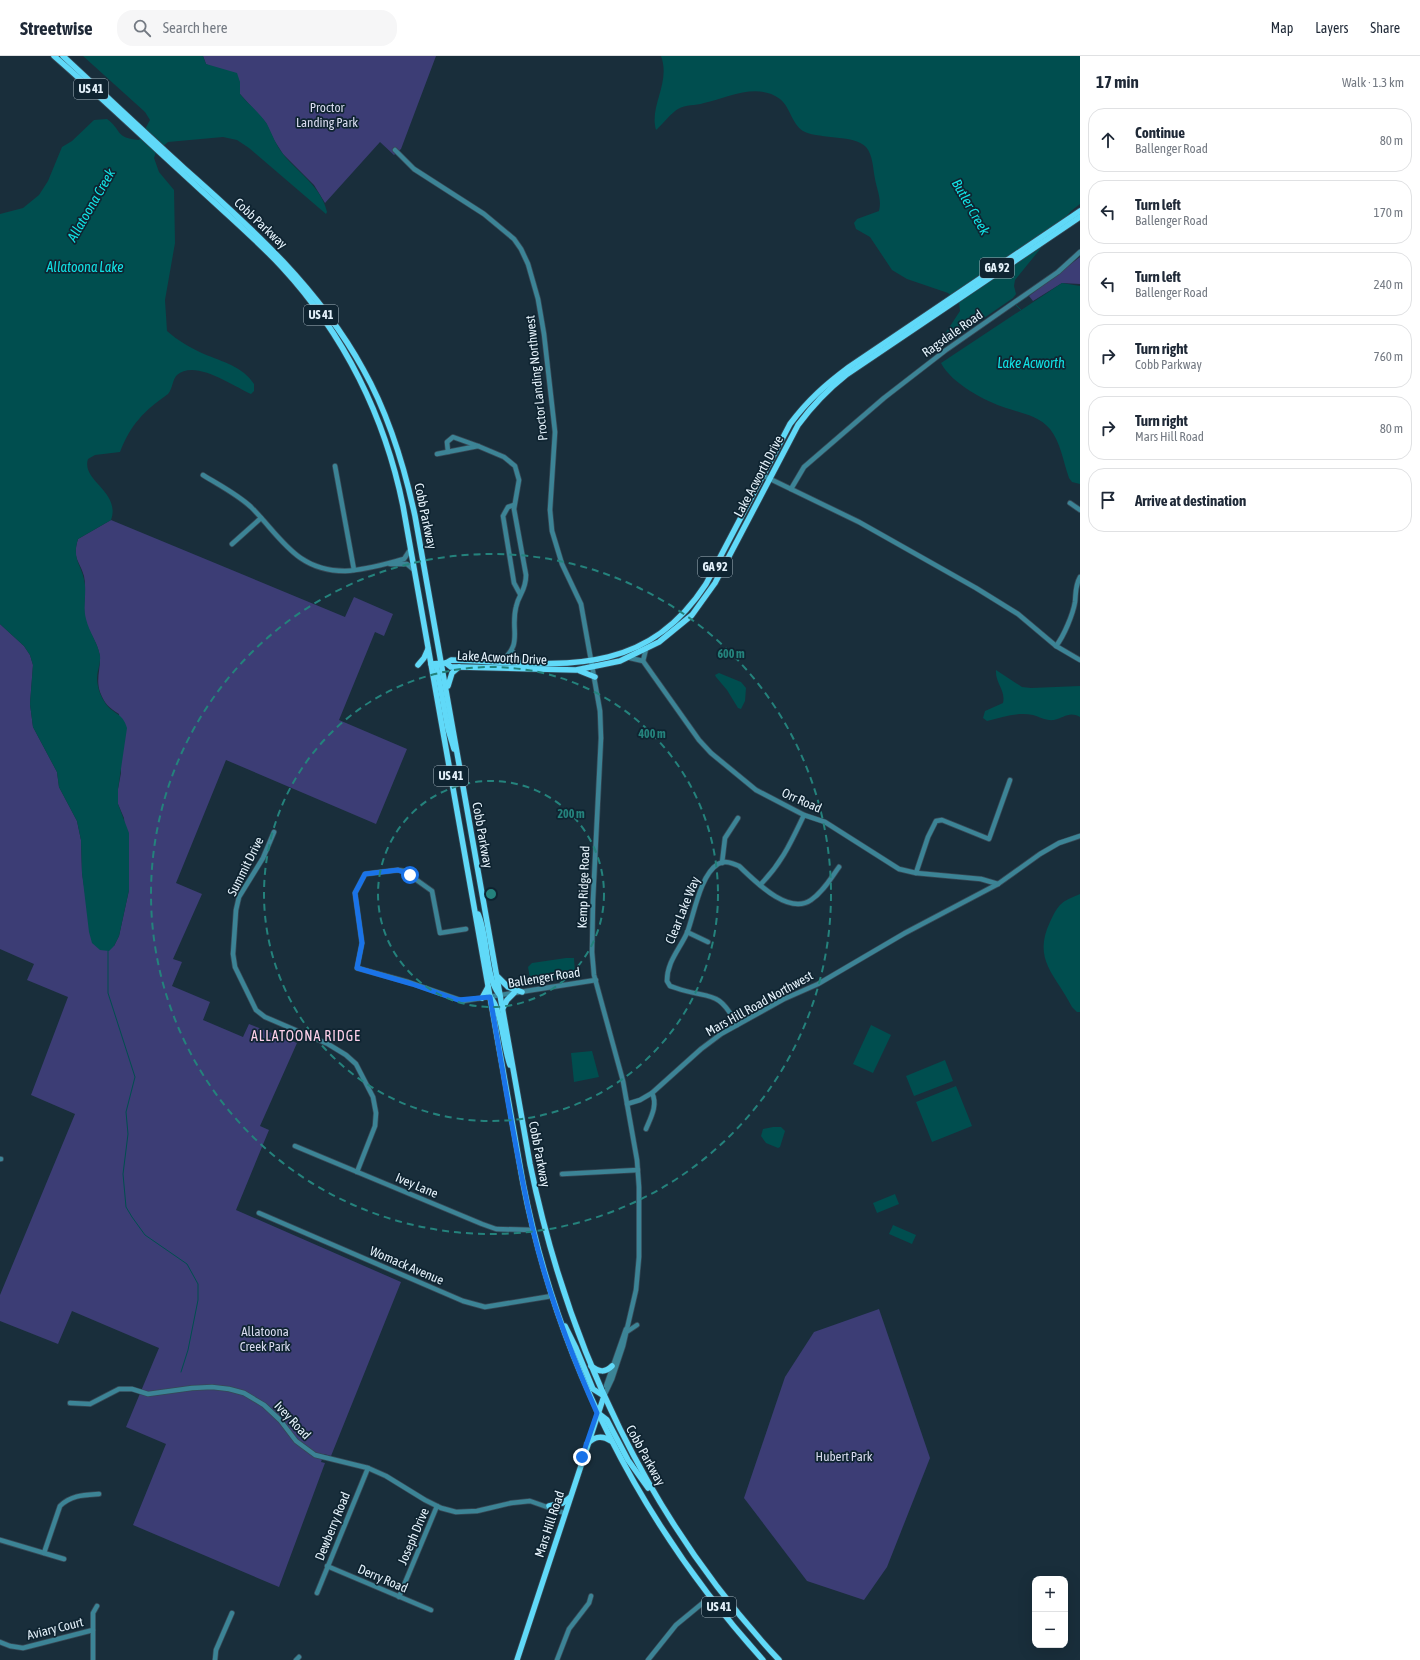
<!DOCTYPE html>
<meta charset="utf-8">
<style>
:root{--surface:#fff;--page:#f6f6f7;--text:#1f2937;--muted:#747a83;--line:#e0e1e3}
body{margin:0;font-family:"Asap Condensed",sans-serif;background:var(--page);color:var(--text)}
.controls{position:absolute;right:12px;bottom:12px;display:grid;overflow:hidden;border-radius:8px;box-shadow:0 4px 16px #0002}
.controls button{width:36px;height:36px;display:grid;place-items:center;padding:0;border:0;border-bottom:1px solid var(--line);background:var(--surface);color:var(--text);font:20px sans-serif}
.stop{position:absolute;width:12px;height:12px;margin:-9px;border:3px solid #1a73e8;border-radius:50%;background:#fff}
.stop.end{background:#1a73e8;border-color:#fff;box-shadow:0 1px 4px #0008}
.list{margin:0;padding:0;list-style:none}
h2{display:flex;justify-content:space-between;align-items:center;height:52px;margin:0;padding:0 16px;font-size:17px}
h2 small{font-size:13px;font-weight:400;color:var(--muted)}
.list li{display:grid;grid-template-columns:26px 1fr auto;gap:12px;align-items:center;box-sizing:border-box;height:64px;margin:0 8px 8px;padding:0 8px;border:1px solid var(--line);border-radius:16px}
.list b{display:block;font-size:15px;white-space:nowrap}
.list p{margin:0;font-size:13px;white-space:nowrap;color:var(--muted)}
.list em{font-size:13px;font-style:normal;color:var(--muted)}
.icon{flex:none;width:22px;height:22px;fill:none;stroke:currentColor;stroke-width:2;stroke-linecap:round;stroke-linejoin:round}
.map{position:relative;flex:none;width:1080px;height:1604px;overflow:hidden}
header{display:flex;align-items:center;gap:24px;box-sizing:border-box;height:56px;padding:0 20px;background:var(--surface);border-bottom:1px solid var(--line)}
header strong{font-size:19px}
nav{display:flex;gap:22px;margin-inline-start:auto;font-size:14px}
.search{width:280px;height:36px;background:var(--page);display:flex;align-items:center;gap:10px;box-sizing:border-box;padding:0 14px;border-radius:16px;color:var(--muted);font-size:15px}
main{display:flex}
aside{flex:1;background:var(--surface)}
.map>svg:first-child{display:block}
.green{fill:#3c3d75}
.water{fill:#004e4f}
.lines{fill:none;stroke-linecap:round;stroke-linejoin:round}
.stream{stroke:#004e4f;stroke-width:1}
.minor-casing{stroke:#364956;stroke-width:6}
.major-casing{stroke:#364956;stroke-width:7}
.minor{stroke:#3c8496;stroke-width:4.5}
.major{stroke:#60d9f8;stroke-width:5.5}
.route{stroke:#1a73e8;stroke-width:5}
.ring{fill:none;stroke:#24827c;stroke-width:2;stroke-dasharray:7 5}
.labels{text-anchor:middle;stroke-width:3.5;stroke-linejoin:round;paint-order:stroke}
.shield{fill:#0f2431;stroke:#a5b4be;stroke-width:1}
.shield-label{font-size:12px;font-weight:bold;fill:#e5f2fb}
.park-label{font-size:13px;fill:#d8dbef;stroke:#0f2431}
.street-label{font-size:13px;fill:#e5f2fb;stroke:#0f2431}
.water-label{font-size:14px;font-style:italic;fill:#11e3e5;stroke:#0f2431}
.neighbourhood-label{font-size:14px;letter-spacing:1px;fill:#fed1ea;stroke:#0f2431}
.centre{fill:#24827c;stroke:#0f2431;stroke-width:2}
.ring-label{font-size:12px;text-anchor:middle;font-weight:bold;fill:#24827c;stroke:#0f2431;stroke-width:3.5;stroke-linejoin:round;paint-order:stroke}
</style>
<header>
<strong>Streetwise</strong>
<div class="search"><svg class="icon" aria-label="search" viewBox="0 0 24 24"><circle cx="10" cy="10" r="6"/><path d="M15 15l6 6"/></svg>Search here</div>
<nav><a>Map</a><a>Layers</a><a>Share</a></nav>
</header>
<main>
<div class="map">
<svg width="1080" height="1604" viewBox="0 0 1080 1604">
<rect width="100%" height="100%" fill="#192e3b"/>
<g class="green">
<polygon points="203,0 436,0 401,93 394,99 380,86 325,147 314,129 283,98 274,84 266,67 240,38 240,26 206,8"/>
<polygon points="1080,201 1080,228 1062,227 1033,245 1029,240"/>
<path d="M111,464L345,561L354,541L393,558L384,580L375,576L339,664L407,693L376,768L226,704L176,827L202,838L173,903L182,906L172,930L210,946L203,964L243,981L249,968L297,987L260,1070L269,1074L236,1154L401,1226L331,1400L324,1398L321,1406L325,1407L279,1531L133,1469L166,1388L126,1371L159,1292L72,1255L58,1288L0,1265V1239L75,1058L31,1039L68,941L27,924L34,908L0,893V568L24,590L30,599L33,609L30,648L33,671L57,716L59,731L77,765L81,784L82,817L86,843L114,890L119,880L129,834L124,762L118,748V733L121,717L119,658C109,652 104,647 100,636C96,624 100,615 100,603C100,589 88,576 85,563C82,549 87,534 84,520C79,503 72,503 78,483Z"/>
<polygon points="879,1253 930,1402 887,1511 864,1544 807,1525 744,1442 785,1321 814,1276"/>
</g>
<g class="water">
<path d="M83,0H203L206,8L237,17L240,26V38C248,48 260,57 267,68C272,78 276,89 283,98C299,118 321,130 327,156L326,158L249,92L237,84L223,81L168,86L156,96L154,102L159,116L174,134L175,187L165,244L167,275C178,285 191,292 204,298C223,306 242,310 254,328V335L251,338C233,330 195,303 177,319C172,324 173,332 168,338C144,355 131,368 120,396L95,399L88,403C81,425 121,435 111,464L78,483C71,505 83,509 85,529C86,541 83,552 86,563C89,576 98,587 100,600C101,607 97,615 97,622C97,629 100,639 104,645C111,658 123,656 127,672L118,733V748L129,777V834L119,880L114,890L109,895L100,894L92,887L89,876L82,817L81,784L77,765L59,731L57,716L33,671L30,648L33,609L30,599L24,590L0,568V158L23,152L39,139L48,125L62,91L72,85L94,64L107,63C122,74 115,82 139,84L150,64L145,56Z"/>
<path d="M661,0H1080V148L1071,155L1015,224L1014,230L1016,238L1013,242L936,295L935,293L960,255L959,246L948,237L907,223L892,214L870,181L856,173L854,167L857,163L879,155C882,144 877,134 875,123C873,113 873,99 866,91C855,79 821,83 805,76C792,70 791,52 780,43C757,26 728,42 704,47C695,50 686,48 678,53C671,57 663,68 656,74C649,50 671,27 661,0Z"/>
<path d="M1062,227L1080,230V428L1072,426L1069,422C1063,405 1061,387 1050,373C1039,360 1021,357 1006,352C985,345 952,328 941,307Z"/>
<path d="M996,614L1022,631L1031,632L1080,630V661C1069,655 1064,662 1054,664C1046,665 1040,661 1033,659C1017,656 1003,661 987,665L983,662L985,655L1003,647C1006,634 995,627 996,614Z"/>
<polygon points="719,617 741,626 746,632 745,645 741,653 738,652 727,634 716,621 715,619"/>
<path d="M1080,838V956H1077L1072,951C1056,919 1032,904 1050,866C1059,847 1061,846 1080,838Z"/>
<polygon points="566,902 574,902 575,917 535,926 530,923 528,911 532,907"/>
<polygon points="871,969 891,979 873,1017 853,1008"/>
<polygon points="592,995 599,1021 574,1026 571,997"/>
<polygon points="945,1004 953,1025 914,1040 906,1020"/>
<polygon points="956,1030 972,1070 932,1086 916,1046"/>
<polygon points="773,1071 781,1071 785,1075 780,1091 778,1092 766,1087 761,1080 763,1073"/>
<polygon points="895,1138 899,1148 877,1157 873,1147"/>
<polygon points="893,1169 916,1179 912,1188 889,1178"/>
</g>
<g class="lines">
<g class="stream">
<polyline points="1015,248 1021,254"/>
<polyline points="108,895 108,937 135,1021 126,1056 128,1078 123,1118 126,1151 132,1161 145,1179 187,1208 198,1228 198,1244 188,1294 181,1316"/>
</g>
<g class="minor-casing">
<g id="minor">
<polyline points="395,94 414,113 484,158 514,183 521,193 528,208 538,243 544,278 555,376 550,454 552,475 562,508 581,548 600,655 601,682 593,844 592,896 594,919 623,1025 637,1104 639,1131 639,1201 636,1234 623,1290 612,1323 604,1340"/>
<polyline points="448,396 447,386 453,381 478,390"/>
<path d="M437,398L478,390L504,401L515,410L519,424L514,453L526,519C526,535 519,537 516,551C510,575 524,588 500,606"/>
<polyline points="335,410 354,514"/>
<path d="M203,419C219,429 237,438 251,451C281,481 296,515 345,515C366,514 385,508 404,503L410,494"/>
<polyline points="762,419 859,466 976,532 1018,558 1056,590 1080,604"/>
<polyline points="791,433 804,411 884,342 946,294 1058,216 1080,196"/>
<polyline points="1070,447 1080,454"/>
<polyline points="514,449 508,451 503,460 514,527 520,538"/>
<polyline points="232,488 261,462"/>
<polyline points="390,508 407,508 414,514"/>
<path d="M1056,590C1064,580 1073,558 1075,546C1076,537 1075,530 1080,521"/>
<polyline points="512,595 522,607"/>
<polyline points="630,602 643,605 699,684 711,697 756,734 804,759 825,766 899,813 916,817 981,823 998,828"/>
<polyline points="643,605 646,593"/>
<polyline points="274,776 263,802 239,841 236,854 233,898 235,911 256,954 265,961 328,988 346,999 356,1008 373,1041 376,1057 375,1070 357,1116"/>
<polyline points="722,807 725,782 738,762"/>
<polyline points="916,817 928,781 936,765 942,764 989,783 1010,724"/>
<path d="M760,829C782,807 791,786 804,759"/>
<polyline points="466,873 440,877 432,835 404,815 398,814 365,818 355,837 362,887 357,912 408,926 463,945 596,924"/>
<polyline points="687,876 708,886"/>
<path d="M737,969C718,932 710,944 676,932L670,930L667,925C667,906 679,894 687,877C694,859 700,819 718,808C725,804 732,807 739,810C754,824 788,860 811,844C823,836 831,822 839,811"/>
<polyline points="627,1048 640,1044 652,1037 701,993 721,978 784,943 818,928 905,877 998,828 1040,798 1059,787 1080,780"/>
<path d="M646,1073C651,1061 658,1049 652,1037"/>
<polyline points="295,1090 482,1168 496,1173 533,1174"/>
<polyline points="0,1103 1,1103"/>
<polyline points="562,1118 638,1114"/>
<polyline points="259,1157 463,1245 485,1251 552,1240"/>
<polyline points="628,1275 637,1269"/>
<polyline points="606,1330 626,1273"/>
<polyline points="70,1347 90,1348 119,1333 132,1333 148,1338 192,1332 212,1331 229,1333 244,1337 264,1349 280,1364 296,1385 315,1399 368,1412 386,1420 425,1444 441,1452 456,1456 477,1455 511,1447 530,1445 564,1457"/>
<polyline points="0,1484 64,1503"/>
<path d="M44,1497L60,1450C71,1439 84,1439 99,1438"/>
<polyline points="327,1510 431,1554"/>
<polyline points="317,1537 368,1412"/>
<polyline points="399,1541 437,1450"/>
<polyline points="0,1586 10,1590 23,1592 93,1574"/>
<polyline points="93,1604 93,1557 97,1550"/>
<polyline points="215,1604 216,1594 232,1557"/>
<polyline points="296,1604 299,1601"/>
<polyline points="557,1604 569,1573 589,1547 591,1540"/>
<polyline points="648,1604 676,1569 710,1541"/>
</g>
</g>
<g class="major-casing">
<g id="major">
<path d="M54,0C101,41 146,84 192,126C222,154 254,181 282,211C344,278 385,361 403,450L523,1127C558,1306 641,1469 763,1604"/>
<path d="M63,0C104,38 144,76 185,113C253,173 319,233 363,313C389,359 404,409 415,460L530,1108C568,1293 650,1466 779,1604"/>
<path d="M446,607L451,611H459L576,614L620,605L659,586L692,559L715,527L798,369C812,350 827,334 846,319L1080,161"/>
<path d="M431,608L446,607L451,604C551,607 642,627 706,528L790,368C808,344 825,329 849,311L1080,155"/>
<polyline points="436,608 448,673 454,693"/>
<polyline points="418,609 424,602 428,593"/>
<polyline points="580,615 595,621"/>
<polyline points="448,630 452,617 459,611"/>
<path d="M478,858C488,879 485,921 499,938"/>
<polyline points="498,921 508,931 522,936"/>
<path d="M490,941C502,953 503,991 510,1009"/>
<polyline points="482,942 488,931"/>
<polyline points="503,952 507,944 514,937"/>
<polyline points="565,1270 576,1292 593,1333 604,1340"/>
<path d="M591,1310C599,1316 605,1317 612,1310"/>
<polyline points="598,1357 607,1364 628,1404 648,1432"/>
<path d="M587,1388C595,1380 602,1379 611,1385"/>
<polyline points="549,1450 563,1447 569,1442"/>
<polyline points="517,1604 604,1340"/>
</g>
</g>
<use href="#minor" class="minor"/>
<use href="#major" class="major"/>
</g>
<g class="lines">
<path class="route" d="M410,819L398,814L365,818L355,837L362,887L357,912L412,928L458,944L490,941C504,1019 515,1097 533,1174C548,1237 571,1298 597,1357L582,1401"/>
</g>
<g class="ring">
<circle cx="491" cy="838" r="113"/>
<circle cx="491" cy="838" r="227"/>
<circle cx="491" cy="838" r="340"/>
</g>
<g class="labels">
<g class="shield">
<rect x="74" y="23" width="34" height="20" rx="3"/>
<rect x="980" y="202" width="34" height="20" rx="3"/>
<rect x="304" y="249" width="34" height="20" rx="3"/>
<rect x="698" y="501" width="34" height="20" rx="3"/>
<rect x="434" y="710" width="34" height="20" rx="3"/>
<rect x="702" y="1541" width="34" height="20" rx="3"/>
</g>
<g class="shield-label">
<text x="91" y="37">US 41</text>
<text x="997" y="216">GA 92</text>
<text x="321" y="263">US 41</text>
<text x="715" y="515">GA 92</text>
<text x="451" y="724">US 41</text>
<text x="719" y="1555">US 41</text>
</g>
<g class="park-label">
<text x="327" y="56">Proctor<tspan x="327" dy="15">Landing Park</tspan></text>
<text x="265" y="1280">Allatoona<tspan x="265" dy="15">Creek Park</tspan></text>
<text x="844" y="1405">Hubert Park</text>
</g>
<g class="street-label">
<text transform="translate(261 167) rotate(43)" y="5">Cobb Parkway</text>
<text transform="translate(952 277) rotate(-35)" y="5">Ragsdale Road</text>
<text transform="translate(536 322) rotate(-96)" y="5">Proctor Landing Northwest</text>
<text transform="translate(758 420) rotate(-62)" y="5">Lake Acworth Drive</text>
<text transform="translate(426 460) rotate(78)" y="5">Cobb Parkway</text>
<text transform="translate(502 601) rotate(3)" y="5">Lake Acworth Drive</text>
<text transform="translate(802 744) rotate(24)" y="5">Orr Road</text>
<text transform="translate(483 779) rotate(80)" y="5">Cobb Parkway</text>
<text transform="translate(245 810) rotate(-63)" y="5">Summit Drive</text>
<text transform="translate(583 831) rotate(-88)" y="5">Kemp Ridge Road</text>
<text transform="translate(682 854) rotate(-68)" y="5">Clear Lake Way</text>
<text transform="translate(544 921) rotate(-9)" y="5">Ballenger Road</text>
<text transform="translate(759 947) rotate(-29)" y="5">Mars Hill Road Northwest</text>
<text transform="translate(540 1098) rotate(79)" y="5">Cobb Parkway</text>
<text transform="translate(417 1129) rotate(23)" y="5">Ivey Lane</text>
<text transform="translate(407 1209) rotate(23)" y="5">Womack Avenue</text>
<text transform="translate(293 1364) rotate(47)" y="5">Ivey Road</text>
<text transform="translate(646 1399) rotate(61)" y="5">Cobb Parkway</text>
<text transform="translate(549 1468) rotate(-72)" y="5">Mars Hill Road</text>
<text transform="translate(332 1470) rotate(-68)" y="5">Dewberry Road</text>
<text transform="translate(413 1480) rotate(-67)" y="5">Joseph Drive</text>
<text transform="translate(383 1522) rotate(23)" y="5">Derry Road</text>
<text transform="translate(55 1572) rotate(-14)" y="5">Aviary Court</text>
</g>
<g class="water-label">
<text transform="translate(91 149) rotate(-60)" y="5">Allatoona Creek</text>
<text transform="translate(971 151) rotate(60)" y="5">Butler Creek</text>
<text x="85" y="216">Allatoona Lake</text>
<text x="1031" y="312">Lake Acworth</text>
</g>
<g class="neighbourhood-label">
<text x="306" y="985">ALLATOONA RIDGE</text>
</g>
</g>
<circle cx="491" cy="838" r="6" class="centre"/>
<g class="ring-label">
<text x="731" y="602">600 m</text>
<text x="652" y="682">400 m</text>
<text x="571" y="762">200 m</text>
</g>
</svg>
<div class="controls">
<button>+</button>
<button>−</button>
</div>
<div class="stop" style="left:410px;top:819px"></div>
<div class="stop end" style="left:582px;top:1401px"></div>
</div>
<aside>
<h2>17 min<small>Walk · 1.3 km</small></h2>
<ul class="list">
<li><svg class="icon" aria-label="ahead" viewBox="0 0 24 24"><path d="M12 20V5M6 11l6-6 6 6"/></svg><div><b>Continue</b><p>Ballenger Road</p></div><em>80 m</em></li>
<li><svg class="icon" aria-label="left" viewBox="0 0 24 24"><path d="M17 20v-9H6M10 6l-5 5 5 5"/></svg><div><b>Turn left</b><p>Ballenger Road</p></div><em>170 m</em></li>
<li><svg class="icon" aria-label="left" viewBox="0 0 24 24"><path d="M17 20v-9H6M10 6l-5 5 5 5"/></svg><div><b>Turn left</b><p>Ballenger Road</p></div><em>240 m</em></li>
<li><svg class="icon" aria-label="right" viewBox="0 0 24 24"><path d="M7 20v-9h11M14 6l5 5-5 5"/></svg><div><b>Turn right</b><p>Cobb Parkway</p></div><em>760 m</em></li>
<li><svg class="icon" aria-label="right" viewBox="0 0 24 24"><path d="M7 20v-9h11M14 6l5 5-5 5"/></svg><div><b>Turn right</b><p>Mars Hill Road</p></div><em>80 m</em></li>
<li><svg class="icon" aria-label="arrive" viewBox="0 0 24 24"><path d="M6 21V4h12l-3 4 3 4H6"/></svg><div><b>Arrive at destination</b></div></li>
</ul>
</aside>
</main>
